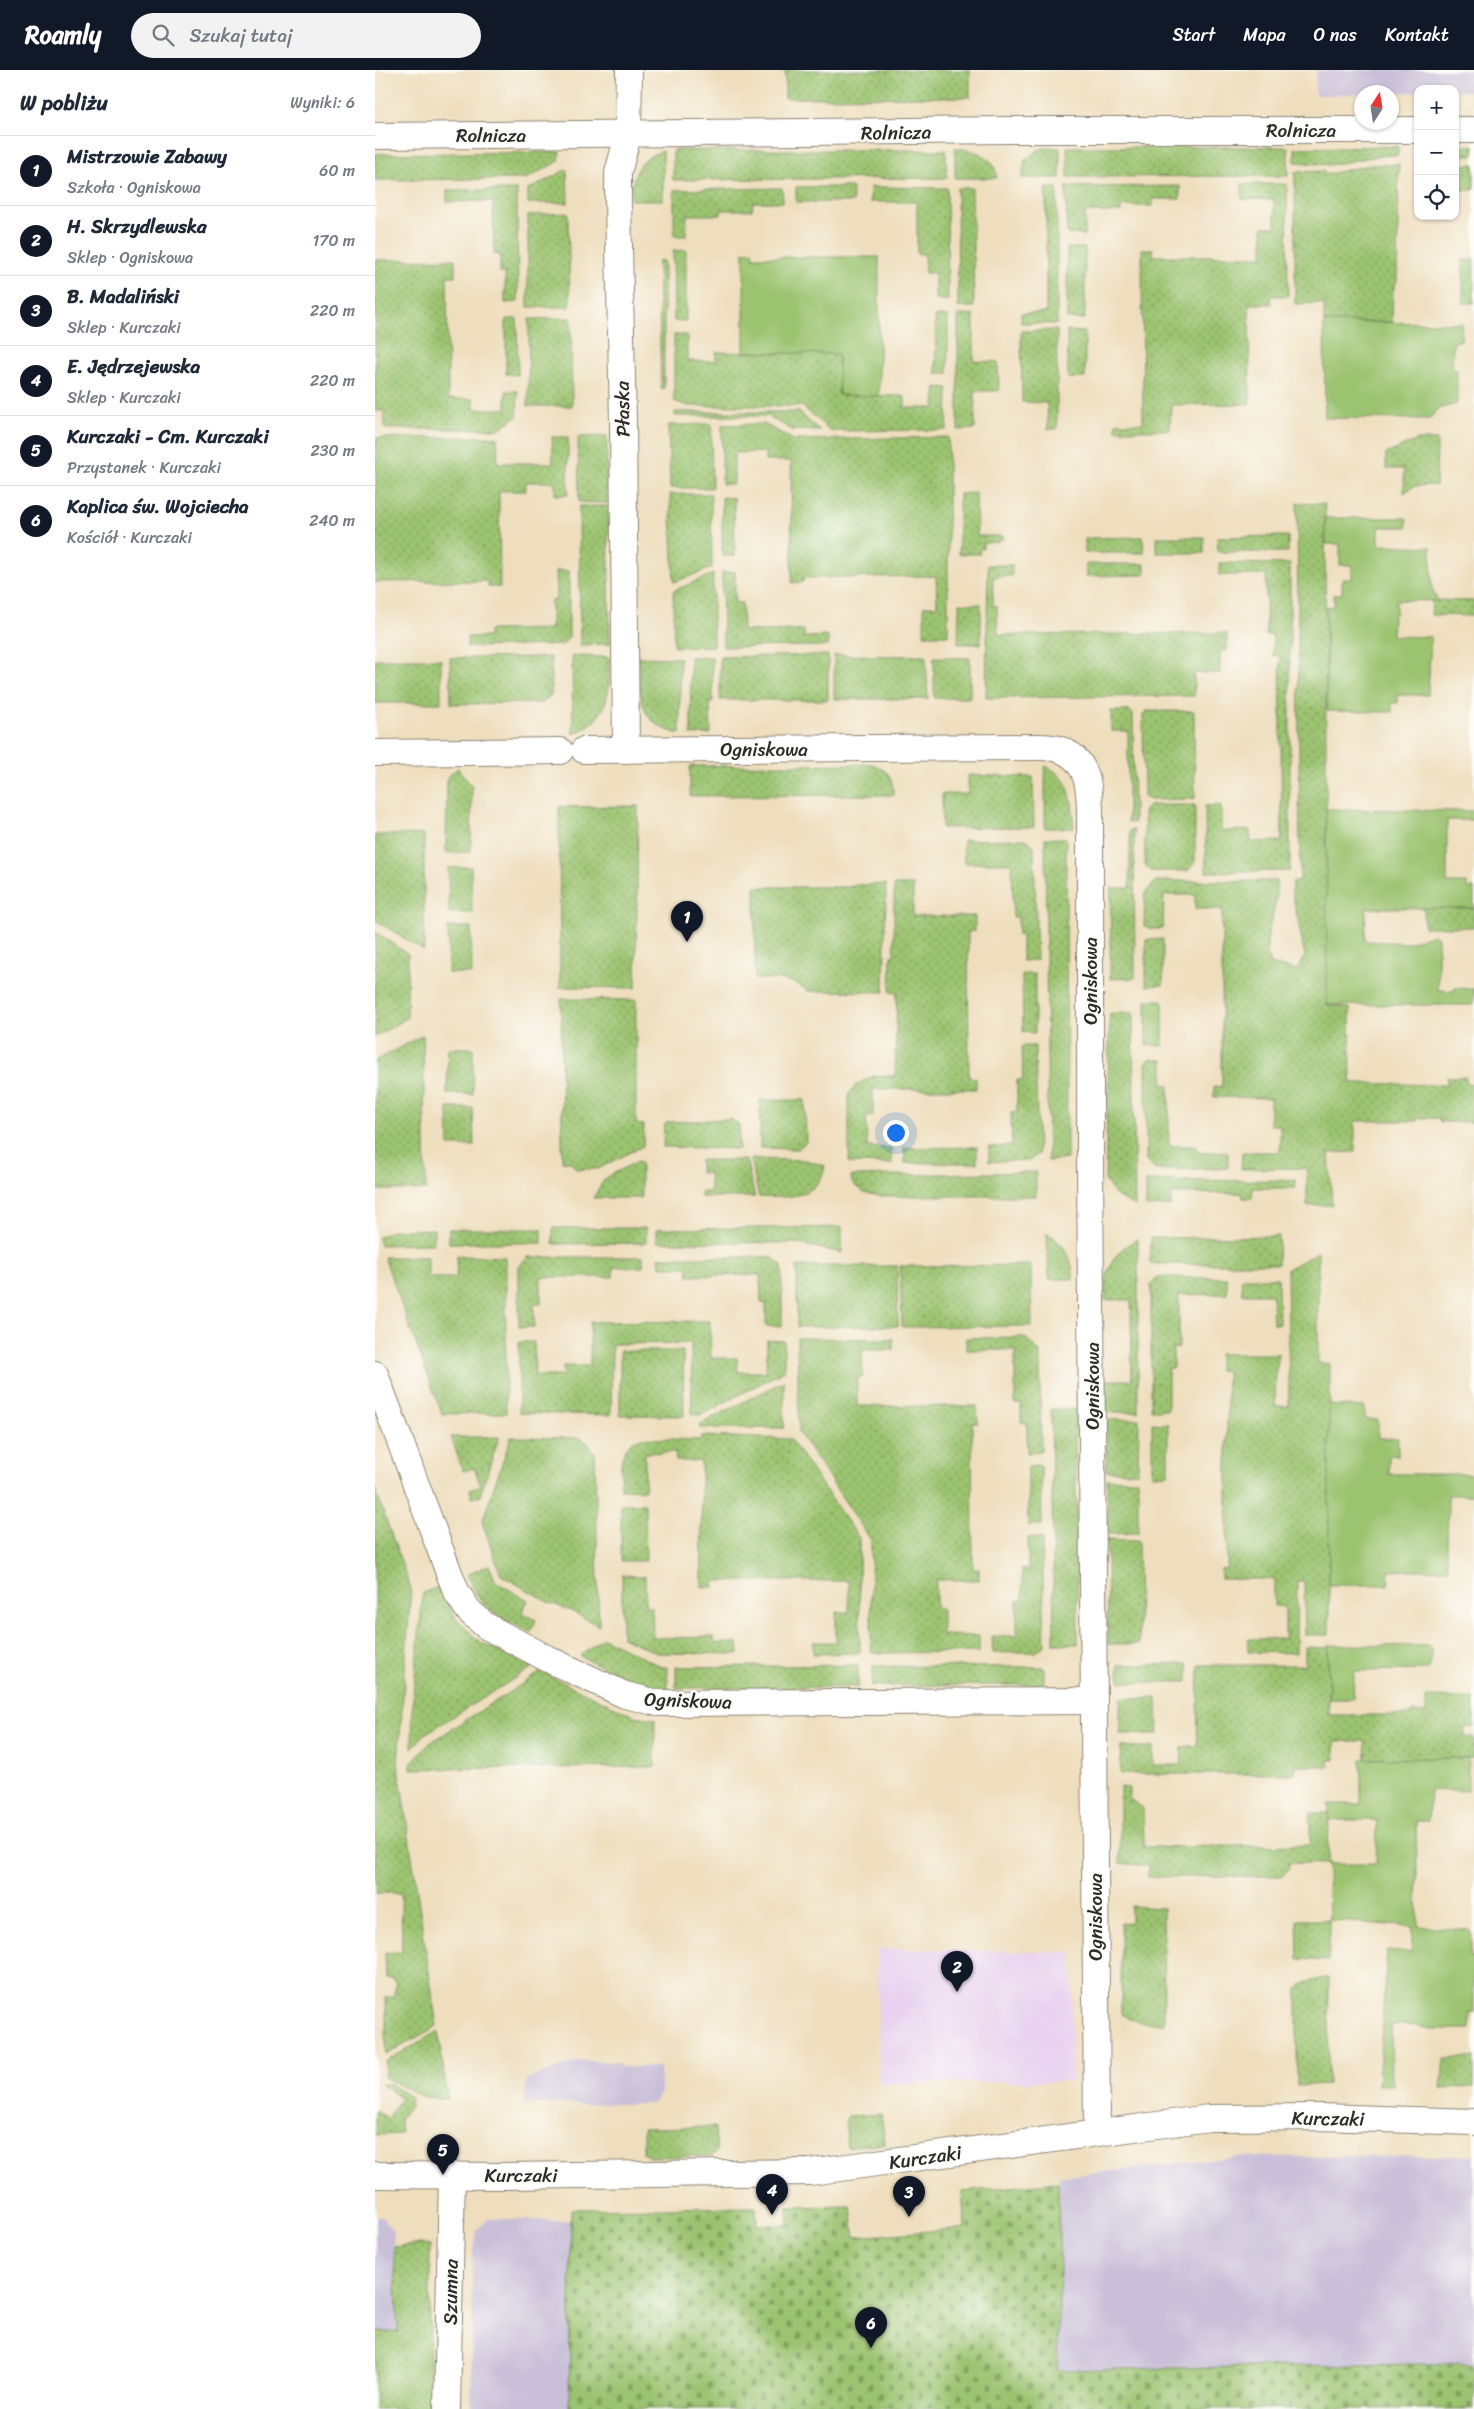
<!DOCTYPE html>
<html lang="pl">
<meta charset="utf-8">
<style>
:root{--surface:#fff;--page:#f2f2f3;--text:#1f2937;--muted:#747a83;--line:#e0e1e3;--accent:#111827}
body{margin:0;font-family:Sriracha,sans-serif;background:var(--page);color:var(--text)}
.controls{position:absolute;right:15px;top:15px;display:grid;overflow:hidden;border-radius:10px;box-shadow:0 1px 4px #0004}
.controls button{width:45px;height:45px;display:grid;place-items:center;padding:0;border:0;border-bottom:1px solid var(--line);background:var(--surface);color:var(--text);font:25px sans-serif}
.compass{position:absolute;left:979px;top:15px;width:45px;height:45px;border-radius:50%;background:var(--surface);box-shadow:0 1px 4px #0004;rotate:12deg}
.you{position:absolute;left:520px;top:1062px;width:18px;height:18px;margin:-12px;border:4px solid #fff;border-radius:50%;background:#1a73e8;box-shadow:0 0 0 8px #1a73e833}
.badge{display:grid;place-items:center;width:32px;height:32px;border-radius:50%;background:var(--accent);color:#fff;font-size:16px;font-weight:700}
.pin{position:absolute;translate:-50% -41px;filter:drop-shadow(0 1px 2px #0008)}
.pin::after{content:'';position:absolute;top:26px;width:18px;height:15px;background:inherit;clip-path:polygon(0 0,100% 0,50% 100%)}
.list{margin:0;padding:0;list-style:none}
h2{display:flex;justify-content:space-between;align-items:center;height:65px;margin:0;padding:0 20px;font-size:21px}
h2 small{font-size:16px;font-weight:400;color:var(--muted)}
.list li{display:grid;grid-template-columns:32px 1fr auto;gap:15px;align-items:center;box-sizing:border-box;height:70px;padding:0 20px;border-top:1px solid var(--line)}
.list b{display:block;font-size:19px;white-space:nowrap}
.list p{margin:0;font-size:16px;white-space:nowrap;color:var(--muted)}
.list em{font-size:16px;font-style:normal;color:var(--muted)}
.icon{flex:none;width:28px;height:28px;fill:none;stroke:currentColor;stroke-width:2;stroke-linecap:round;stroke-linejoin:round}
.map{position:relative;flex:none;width:1099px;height:2339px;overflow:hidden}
header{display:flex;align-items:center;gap:30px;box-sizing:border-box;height:70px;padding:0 25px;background:var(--accent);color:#fff}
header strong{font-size:24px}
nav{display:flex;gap:28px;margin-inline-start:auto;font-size:18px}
.search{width:350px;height:45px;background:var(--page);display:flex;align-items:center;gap:12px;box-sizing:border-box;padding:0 18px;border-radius:28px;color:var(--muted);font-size:19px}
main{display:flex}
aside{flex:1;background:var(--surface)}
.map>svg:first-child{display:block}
.built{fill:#e8d2ef}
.industrial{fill:#c9bfd8}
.grass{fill:url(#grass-dots);stroke:#63774d}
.cemetery{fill:url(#cemetery-stones);stroke:#63774d}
.garden{fill:#9bc36f;stroke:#63774d}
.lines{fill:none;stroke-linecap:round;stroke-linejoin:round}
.street-casing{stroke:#8c8474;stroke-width:28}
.street{stroke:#fff;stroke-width:26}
.labels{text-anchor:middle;stroke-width:5;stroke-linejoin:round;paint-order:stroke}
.street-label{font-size:19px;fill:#2b2b2b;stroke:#fdfcf7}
</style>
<header>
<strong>Roamly</strong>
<div class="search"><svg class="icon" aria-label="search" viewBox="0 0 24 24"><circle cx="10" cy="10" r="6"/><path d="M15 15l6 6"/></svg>Szukaj tutaj</div>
<nav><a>Start</a><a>Mapa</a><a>O nas</a><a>Kontakt</a></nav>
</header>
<main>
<aside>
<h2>W pobliżu<small>Wyniki: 6</small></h2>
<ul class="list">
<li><span class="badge">1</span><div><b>Mistrzowie Zabawy</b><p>Szkoła · Ogniskowa</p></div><em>60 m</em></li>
<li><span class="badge">2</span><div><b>H. Skrzydlewska</b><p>Sklep · Ogniskowa</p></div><em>170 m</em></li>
<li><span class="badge">3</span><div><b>B. Madaliński</b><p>Sklep · Kurczaki</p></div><em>220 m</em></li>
<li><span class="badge">4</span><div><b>E. Jędrzejewska</b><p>Sklep · Kurczaki</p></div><em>220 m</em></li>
<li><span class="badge">5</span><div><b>Kurczaki - Cm. Kurczaki</b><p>Przystanek · Kurczaki</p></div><em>230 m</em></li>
<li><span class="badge">6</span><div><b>Kaplica św. Wojciecha</b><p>Kościół · Kurczaki</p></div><em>240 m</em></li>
</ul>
</aside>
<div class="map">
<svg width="1099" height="2339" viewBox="0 0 1099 2339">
<defs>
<pattern id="grass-dots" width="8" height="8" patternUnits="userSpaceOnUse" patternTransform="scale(1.25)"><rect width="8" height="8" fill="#9bc36f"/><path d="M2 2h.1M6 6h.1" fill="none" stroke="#7f9f5b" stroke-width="1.8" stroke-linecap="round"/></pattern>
<pattern id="cemetery-stones" width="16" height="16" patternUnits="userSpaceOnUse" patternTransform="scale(1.25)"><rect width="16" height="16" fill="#9bc36f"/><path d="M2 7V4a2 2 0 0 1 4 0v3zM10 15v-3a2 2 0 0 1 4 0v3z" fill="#7f9f5b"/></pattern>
</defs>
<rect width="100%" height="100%" fill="#fdfcf7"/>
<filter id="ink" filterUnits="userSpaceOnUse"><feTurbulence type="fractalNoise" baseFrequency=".02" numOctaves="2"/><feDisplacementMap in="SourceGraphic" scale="10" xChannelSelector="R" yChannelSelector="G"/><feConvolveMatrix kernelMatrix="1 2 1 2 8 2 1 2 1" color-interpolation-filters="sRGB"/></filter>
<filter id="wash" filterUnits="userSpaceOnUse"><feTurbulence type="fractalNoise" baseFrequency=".0096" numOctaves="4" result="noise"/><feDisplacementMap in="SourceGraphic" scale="20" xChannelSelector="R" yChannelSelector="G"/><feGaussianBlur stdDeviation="1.12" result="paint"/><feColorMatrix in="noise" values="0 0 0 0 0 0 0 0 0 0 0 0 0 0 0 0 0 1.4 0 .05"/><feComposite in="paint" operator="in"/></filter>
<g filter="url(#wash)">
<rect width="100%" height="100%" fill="#eedebd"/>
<polygon class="built" points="502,1879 697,1882 697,2011 504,2014"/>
<g class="industrial">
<polygon points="941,0 1099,0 1099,21 1043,19 1043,22 940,25"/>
<polygon points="205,1991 242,1992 246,1997 285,1997 286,2023 278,2034 149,2034 152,2009"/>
<polygon points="1099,2086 1099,2293 682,2300 685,2203 684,2107 859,2087"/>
<polygon points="0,2147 7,2147 18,2161 23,2262 0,2262"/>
<polygon points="113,2149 196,2151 194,2339 96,2339 98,2180 101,2161"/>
</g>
<g class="grass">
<polygon points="410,0 595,0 595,27 410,28"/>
<polygon points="1023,76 1023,85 1003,86 955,95 920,92 920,78"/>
<rect x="1080" y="76" width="19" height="9"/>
<polygon points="673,77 685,78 685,108 647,108 650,90 665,79"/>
<polygon points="692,77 913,77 913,106 693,107"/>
<path d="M580,78C600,80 620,85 622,108H580Z"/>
<polygon points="298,80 571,80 572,108 298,110"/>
<path d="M288,81V130H256C257,106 263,87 288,81Z"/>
<polygon points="185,82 184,91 151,109 0,110 0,84"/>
<polygon points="1024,94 1022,211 1018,220 1017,252 949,252 949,233 920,234 920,102 949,101 949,105 994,95"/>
<polygon points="1099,94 1099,120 1080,120 1080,95"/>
<polygon points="192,99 193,133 153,133 153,120"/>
<polygon points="867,114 912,114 913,226 896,226 897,234 874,234 875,334 796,335 795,360 741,360 741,353 768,353 767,179 778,179 778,186 888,186 888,157 900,157 899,130 867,129"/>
<polygon points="805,116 805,129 778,129 778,136 746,136 746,142 710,142 710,165 692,164 691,117"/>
<polygon points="421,117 477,117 478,132 421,132"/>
<polygon points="495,117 572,118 573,230 560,230 560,203 550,203 549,184 542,184 542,132 495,132"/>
<polygon points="407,118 408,132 378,132 377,140 346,140 346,145 312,145 311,166 299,166 299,120"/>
<polygon points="582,118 597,118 599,237 583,237"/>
<polygon points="671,118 682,118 682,254 646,253 646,243 671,243"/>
<polygon points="72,120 142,120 143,232 130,233 130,203 125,203 125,185 119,184 118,131 72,132"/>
<polygon points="193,143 195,237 153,237 153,145"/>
<rect x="692" y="178" width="18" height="71"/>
<polygon points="311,180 311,251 299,251 298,181"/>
<polygon points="80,189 80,206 72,206 73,329 99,329 99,339 131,339 131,321 143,321 142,346 124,359 10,359 9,341 0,341 0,190"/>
<rect x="1088" y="190" width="11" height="43"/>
<polygon points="283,191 289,191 289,319 286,319"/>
<polygon points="583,245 599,245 599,291 623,292 624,321 600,321 600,359 583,360"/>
<polygon points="560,246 573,246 573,303 561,303"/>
<polygon points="196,248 197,336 153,336 154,249"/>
<polygon points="131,249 142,249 143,305 131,304"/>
<polygon points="682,260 682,359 673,359 672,333 647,332 646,261"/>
<polygon points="692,261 710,262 710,308 693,308"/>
<polygon points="299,265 312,265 312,291 341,291 341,282 464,284 464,325 530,326 530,338 560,338 561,317 573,318 572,360 456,361 427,336 313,336 299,331"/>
<polygon points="300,342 424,342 445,361 417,360 393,346 300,346"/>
<polygon points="336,354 337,418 295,418 293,355"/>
<polygon points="389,354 419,370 573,367 573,565 549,565 549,536 562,536 561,506 428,508 428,512 417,513 416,391 390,391 390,382 359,383 359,414 347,414 347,355"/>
<polygon points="232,366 232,433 204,432 203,367"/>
<polygon points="122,367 123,393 178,393 177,367 193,367 193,425 180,425 180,412 151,412 151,421 124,421 125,517 113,517 113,511 0,512 1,368"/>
<polygon points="1042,370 1062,370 1061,415 1039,416 1029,423 1029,399 1011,399 1011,384"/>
<polygon points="601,423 602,466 628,466 628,469 624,469 623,472 608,473 608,478 604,480 605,484 584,484 584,424"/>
<polygon points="295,424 336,424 337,498 299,512"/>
<polygon points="347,427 359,428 360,486 347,486"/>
<path d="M922,433L950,434L952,935L975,938L976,1013L1072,1015V1007H1091V1013L1099,1014V1052H1065L1064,1048H1042V1051H980V1082L954,1083L957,1135L932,1136V1098L866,1099L867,1082H905V1055H895V1028L839,1027V1017L847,1016V839H820V825H789L788,859H776L769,856L770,823L781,811H901C901,817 902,825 901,831C897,853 887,870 895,894L922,900L930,886L917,822L918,811L925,810Z"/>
<polygon points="204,436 233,436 235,574 205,575"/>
<polygon points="913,466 913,482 843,482 842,467"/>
<polygon points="768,467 769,483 710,483 710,468"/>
<rect x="782" y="467" width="47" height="16"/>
<polygon points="844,493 915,494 915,801 831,802 830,736 846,735 846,761 875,760 876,772 907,771 905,586 898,585 898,565 891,565 891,505 844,505"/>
<polygon points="711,494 770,494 770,505 711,506"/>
<polygon points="613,495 637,495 637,506 618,507 618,536 622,536 623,565 852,563 852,581 845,581 845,603 819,603 819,626 611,628"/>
<polygon points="181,501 194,501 194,567 187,575 92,577 92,567 114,567 114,560 176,559 176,530 181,530"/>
<polygon points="347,502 360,502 360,533 367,533 368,561 429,560 429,567 453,566 453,576 348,577"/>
<polygon points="338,504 338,576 299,577 298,521"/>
<polygon points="1057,530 1099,531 1099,546 1056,545"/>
<polygon points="584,533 606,534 606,574 583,574"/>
<polygon points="453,585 453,630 345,630 345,587"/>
<polygon points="459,585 551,586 553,629 459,629"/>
<path d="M197,586L234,587C235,623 235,649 198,664Z"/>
<polygon points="176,587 176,625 167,633 76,634 75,588"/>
<path d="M264,587L305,588V664C261,654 265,625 264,587Z"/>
<polygon points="315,587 337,587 338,632 335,632 336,664 316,665"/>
<polygon points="559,587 595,588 595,628 559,628"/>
<polygon points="66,589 66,633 0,633 0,589"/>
<polygon points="736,641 755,641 758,644 759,753 753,752 753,661 736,661"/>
<polygon points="771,641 819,641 820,729 776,730 769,727 768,644"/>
<path d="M498,694C516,703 516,706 519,725L315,726V696Z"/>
<path d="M670,696C698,708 697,731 699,758H670Z"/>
<polygon points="83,698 97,717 96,782 71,783 72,707"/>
<polygon points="593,705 658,707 659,757 567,758 567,724 593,724"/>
<polygon points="776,735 820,735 820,792 813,801 776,801 770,795 769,740"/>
<polygon points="263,736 261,918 185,917 184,737"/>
<polygon points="755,760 759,760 760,908 735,909 736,818 755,818"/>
<polygon points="49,764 49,881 0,850 0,765"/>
<polygon points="670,768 691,768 692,1089 673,1091"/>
<polygon points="651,769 659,776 662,890 647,891 647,865 643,865 643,847 638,847 637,793 589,793 588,770"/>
<polygon points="96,797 97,843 74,843 73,798"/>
<path d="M511,814L509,922L432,921C418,908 399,909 380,909V817H474L482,815Z"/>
<polygon points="519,815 538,815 538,846 600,846 600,861 593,862 594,1007 601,1008 601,1019 498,1019 498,1046 491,1046 492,1077 516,1078 517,1094 474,1093 474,1024 481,1015 490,1010 499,1006 520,1006 522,923 515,922 516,886 519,885"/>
<polygon points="1049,837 1099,838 1099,857 1049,857"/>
<polygon points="73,857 96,857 97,903 73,903"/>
<polygon points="0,862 33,884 32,948 0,967"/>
<polygon points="788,869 788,915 771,916 771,870"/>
<polygon points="647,904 660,904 660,963 648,962"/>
<polygon points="186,929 261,930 261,1054 269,1055 268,1076 223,1099 201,1099 196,1092 187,1091"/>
<polygon points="771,930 788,930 788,976 771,975"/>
<polygon points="735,943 758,943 760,1136 741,1126 730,1110"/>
<polygon points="48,965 51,1120 0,1120 0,991"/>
<polygon points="647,976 660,976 663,1084 655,1090 614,1092 614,1077 637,1076 636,1043 642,1042 642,1010 648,1010"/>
<polygon points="73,978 98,978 98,1024 72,1024"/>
<polygon points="775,989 788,990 788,1015 794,1015 794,1076 822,1076 823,1082 853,1082 853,1098 780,1100 771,1090 771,993"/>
<polygon points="385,1030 430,1030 431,1072 423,1079 385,1078"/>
<polygon points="73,1038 98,1038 99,1076 74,1076"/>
<polygon points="356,1049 364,1055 364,1079 288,1077 289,1055 293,1052"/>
<polygon points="602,1077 602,1093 530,1093 529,1078"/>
<path d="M375,1089L431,1090L450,1096C444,1129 411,1128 384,1127Z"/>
<polygon points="325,1090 371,1090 380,1127 326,1127 326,1122 335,1122 334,1103 325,1103"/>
<polygon points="263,1091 266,1093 266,1128 218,1128 230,1108"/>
<polygon points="661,1102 661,1126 505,1126 489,1123 477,1113 476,1106"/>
<polygon points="920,1110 921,1118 878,1118 877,1128 868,1128 867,1123 796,1124 796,1136 771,1137 771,1111"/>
<polygon points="467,1157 467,1183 419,1173 282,1172 282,1159"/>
<polygon points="178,1158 271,1158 271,1173 178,1174"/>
<polygon points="59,1159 59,1174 5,1175 3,1167 19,1160"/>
<rect x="74" y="1159" width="93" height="14"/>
<path d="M672,1163C690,1175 698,1187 698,1209H674Z"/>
<polygon points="904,1166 903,1194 775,1194 776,1168"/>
<path d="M763,1169V1342H731V1310H757L756,1230H730C729,1202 737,1181 763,1169Z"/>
<polygon points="943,1182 943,1293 955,1294 954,1565 930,1565 929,1511 922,1511 921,1583 873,1582 873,1569 910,1569 910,1537 899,1536 899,1509 846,1509 846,1499 852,1499 852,1301 844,1301 844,1284 904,1284 901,1302 900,1336 914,1336 912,1199"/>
<polygon points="82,1186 131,1187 131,1343 67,1344 9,1187 53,1187 53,1208 81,1208"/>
<polygon points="153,1187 268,1187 268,1197 239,1197 238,1207 166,1207 166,1234 159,1234 159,1257 144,1257 144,1196"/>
<polygon points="284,1187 397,1187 407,1196 407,1256 391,1256 391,1234 386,1233 385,1205 314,1206 313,1197 285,1197"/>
<polygon points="656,1195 657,1256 527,1257 525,1196"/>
<polygon points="422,1196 522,1196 523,1256 422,1257"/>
<polygon points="782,1207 852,1208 852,1224 804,1225 804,1278 798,1279 798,1298 793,1298 793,1340 776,1340 776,1215"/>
<polygon points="866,1208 903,1208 904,1254 898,1254 897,1224 867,1224"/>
<polygon points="335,1251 336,1288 362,1288 363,1302 391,1302 392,1270 409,1271 409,1301 326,1345 317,1344 316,1273 237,1274 236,1345 144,1343 144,1272 159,1272 160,1306 188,1306 188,1296 215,1296 215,1252"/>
<polygon points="650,1267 665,1282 666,1382 652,1383 652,1353 646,1352 646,1334 640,1334 640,1280 591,1280 591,1268"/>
<polygon points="422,1268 518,1269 518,1280 487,1280 488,1307 482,1308 482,1336 602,1336 603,1353 597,1353 598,1499 604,1499 604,1510 561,1510 561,1538 567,1539 567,1565 604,1566 604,1582 496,1583 496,1470 424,1363"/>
<polygon points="245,1281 308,1281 309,1346 245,1345"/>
<polygon points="409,1311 409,1358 325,1358 325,1354"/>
<polygon points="676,1339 700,1339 703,1574 679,1574"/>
<polygon points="764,1349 763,1402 731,1401 732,1350"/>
<polygon points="777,1353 793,1354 793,1404 777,1405"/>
<path d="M326,1366L415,1369L484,1468L485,1583L438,1584V1572H461V1542H474V1511H339V1517H327L326,1391H301L300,1382L270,1383V1420L246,1419C246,1398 242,1375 266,1368L326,1370Z"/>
<polygon points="76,1367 124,1367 105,1426 97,1427 95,1420 106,1416 99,1398 88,1401"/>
<polygon points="136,1367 205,1368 213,1373 220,1383 224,1556 196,1541 173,1532 126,1505 107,1452"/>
<polygon points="666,1395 667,1455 653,1455 653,1396"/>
<polygon points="732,1409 763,1410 763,1463 733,1464"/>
<polygon points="0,1419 36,1519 23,1693 62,1956 11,1985 11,1927 18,1927 21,1915 18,1908 11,1908 10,1883 27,1883 26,1823 0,1823 0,1724 5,1723 4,1693 0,1692"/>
<polygon points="246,1434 270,1434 271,1491 246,1491"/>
<polygon points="653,1468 667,1468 670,1575 660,1582 618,1583 617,1566 642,1566 642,1530 648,1530 647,1499 653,1499"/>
<polygon points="732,1470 763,1471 764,1574 733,1574"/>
<path d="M114,1495L121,1512L153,1530L147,1543L161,1550L156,1562C118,1545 111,1543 91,1505Z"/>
<polygon points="247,1505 270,1506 271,1537 277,1537 278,1568 339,1567 340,1573 363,1573 364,1584 282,1583 247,1567"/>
<polygon points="64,1517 80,1547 105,1572 158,1597 50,1664 37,1678 38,1626 48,1523"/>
<path d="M228,1568L287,1597H292L293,1618C261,1615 234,1600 205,1586Z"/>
<polygon points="930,1577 953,1578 954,1645 1037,1645 1038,1642 1051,1643 1051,1627 1099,1628 1099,1657 1090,1657 1090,1667 1099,1667 1099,1688 991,1689 990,1671 960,1671 960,1690 954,1690 954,1696 921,1696 920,1704 745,1704 746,1677 778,1677 778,1695 806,1695 807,1677 822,1675 824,1595 930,1595"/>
<polygon points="813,1594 813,1612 745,1612 743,1595"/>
<polygon points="483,1595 483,1617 301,1618 301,1597"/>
<polygon points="498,1596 669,1597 669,1613 663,1615 497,1616"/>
<polygon points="166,1602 259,1646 280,1649 280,1697 36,1699 36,1693 55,1673"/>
<polygon points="745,1628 782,1628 783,1664 745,1664"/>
<polygon points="745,1717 754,1718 754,1729 768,1738 769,1777 935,1775 935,1743 954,1743 953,1794 913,1793 914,1797 908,1806 773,1807 773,1796 745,1793"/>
<polygon points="756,1836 788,1838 789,1953 767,1953 746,1944 746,1853 756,1852"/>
<polygon points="922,1850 954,1850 954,1891 923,1889"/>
<polygon points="954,1907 953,2014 922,2016 922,1918 929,1913"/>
<polygon points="63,1961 73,2029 49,2027 9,2007 10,1992"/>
<polygon points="1069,1988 1099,1988 1099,2017 1066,2018"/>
<polygon points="9,2014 17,2015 36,2027 35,2037 25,2048 26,2064 0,2065 0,2040 13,2048 26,2028 7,2015"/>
<polygon points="506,2044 510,2073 473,2077 470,2051 473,2046"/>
<polygon points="340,2057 342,2082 338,2086 274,2087 268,2083 268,2058"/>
<polygon points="46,2174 55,2176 55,2339 0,2339 0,2262 23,2262 19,2177"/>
</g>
<polygon class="cemetery" points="683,2112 685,2203 682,2300 1099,2293 1099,2339 194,2339 196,2139 381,2137 382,2155 412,2155 413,2137 476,2136 480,2167 590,2158 587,2122"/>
<g class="garden">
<polygon points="378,181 379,187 504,187 504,326 464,325 463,284 369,282 369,182"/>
<polygon points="949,252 1087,253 1086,270 1082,271 1078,275 1077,296 1082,300 1082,334 1065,338 1054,349 950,348"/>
<polygon points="950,448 1032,448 1032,457 1004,457 1004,475 1056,477 1057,519 1063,531 1021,530 1021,544 1018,544 1017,566 1056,567 1053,625 1023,625 1023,633 1017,633 1017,642 952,641 951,541 951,537 959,536 959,524 967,524 967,509 977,509 977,495 965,495 965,474 951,474"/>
<polygon points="951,739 1099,741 1099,750 1072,750 1072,813 1092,813 1092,818 1099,818 1099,838 991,838 990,871 1033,873 1059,864 1063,867 1063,920 1080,921 1080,918 1099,919 1099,935 952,935"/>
<polygon points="954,1335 990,1337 990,1350 1003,1350 1003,1368 1023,1368 1023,1386 1014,1385 1014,1404 1099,1404 1099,1425 1073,1425 1072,1499 1014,1501 1013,1515 954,1515"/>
<polygon points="953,1575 1056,1576 1056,1593 1053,1600 979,1601 978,1629 954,1629"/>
<polygon points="1093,1688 1093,1721 1055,1720 1053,1751 1041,1751 1043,1856 1094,1860 1097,1864 1095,1886 1099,1887 1099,1943 1095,1943 1095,1959 1055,1959 1037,1955 1016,1955 1017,2015 1003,2015 1012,1880 1036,1882 1038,1857 954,1850 953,1794 1001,1794 1002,1750 954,1750 954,1734 986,1734 986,1689"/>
</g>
</g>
<g filter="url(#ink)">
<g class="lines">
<g class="street-casing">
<g id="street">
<polyline points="1080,60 1099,60"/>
<polyline points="0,66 635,60 1043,60"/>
<path d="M209,680L663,677C670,677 677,677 683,679C718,689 715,729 715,757V1095L722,2062"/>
<polyline points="251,680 248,352 243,132 243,103 253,65 254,0"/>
<polyline points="0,683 185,681"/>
<polyline points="0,1304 74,1503 82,1523 94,1541 111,1556 175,1590 250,1625 283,1633 719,1631"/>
<polyline points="0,2105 129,2106 435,2102 834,2048 946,2047 1099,2052"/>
<polyline points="72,2339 77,2105"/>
</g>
</g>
<use href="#street" class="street"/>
</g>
</g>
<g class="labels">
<g class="street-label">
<text x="926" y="67">Rolnicza</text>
<text transform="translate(521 62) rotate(-1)" y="7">Rolnicza</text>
<text x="116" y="72">Rolnicza</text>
<text transform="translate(247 339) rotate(-91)" y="7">Płaska</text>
<text x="389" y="686">Ogniskowa</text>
<text transform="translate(715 911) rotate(-90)" y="7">Ogniskowa</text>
<text transform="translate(717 1316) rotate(-90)" y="7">Ogniskowa</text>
<text transform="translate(313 1630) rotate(2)" y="7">Ogniskowa</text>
<text transform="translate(720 1847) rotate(-90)" y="7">Ogniskowa</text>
<text transform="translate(953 2048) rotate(1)" y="7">Kurczaki</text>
<text transform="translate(550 2087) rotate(-8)" y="7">Kurczaki</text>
<text x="146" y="2112">Kurczaki</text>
<text transform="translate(75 2222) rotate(-89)" y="7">Szumna</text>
</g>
</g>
</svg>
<div class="controls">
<button>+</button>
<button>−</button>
<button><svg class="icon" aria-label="locate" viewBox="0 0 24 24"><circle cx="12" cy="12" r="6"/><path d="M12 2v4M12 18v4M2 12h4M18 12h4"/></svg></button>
</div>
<svg class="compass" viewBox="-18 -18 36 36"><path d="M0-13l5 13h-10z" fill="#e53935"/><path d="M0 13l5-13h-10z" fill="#747a83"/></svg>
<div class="you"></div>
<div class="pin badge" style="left:312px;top:872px">1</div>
<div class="pin badge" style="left:582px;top:1922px">2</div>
<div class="pin badge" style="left:534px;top:2147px">3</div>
<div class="pin badge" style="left:397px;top:2145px">4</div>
<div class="pin badge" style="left:68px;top:2105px">5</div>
<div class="pin badge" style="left:496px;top:2278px">6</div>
</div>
</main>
